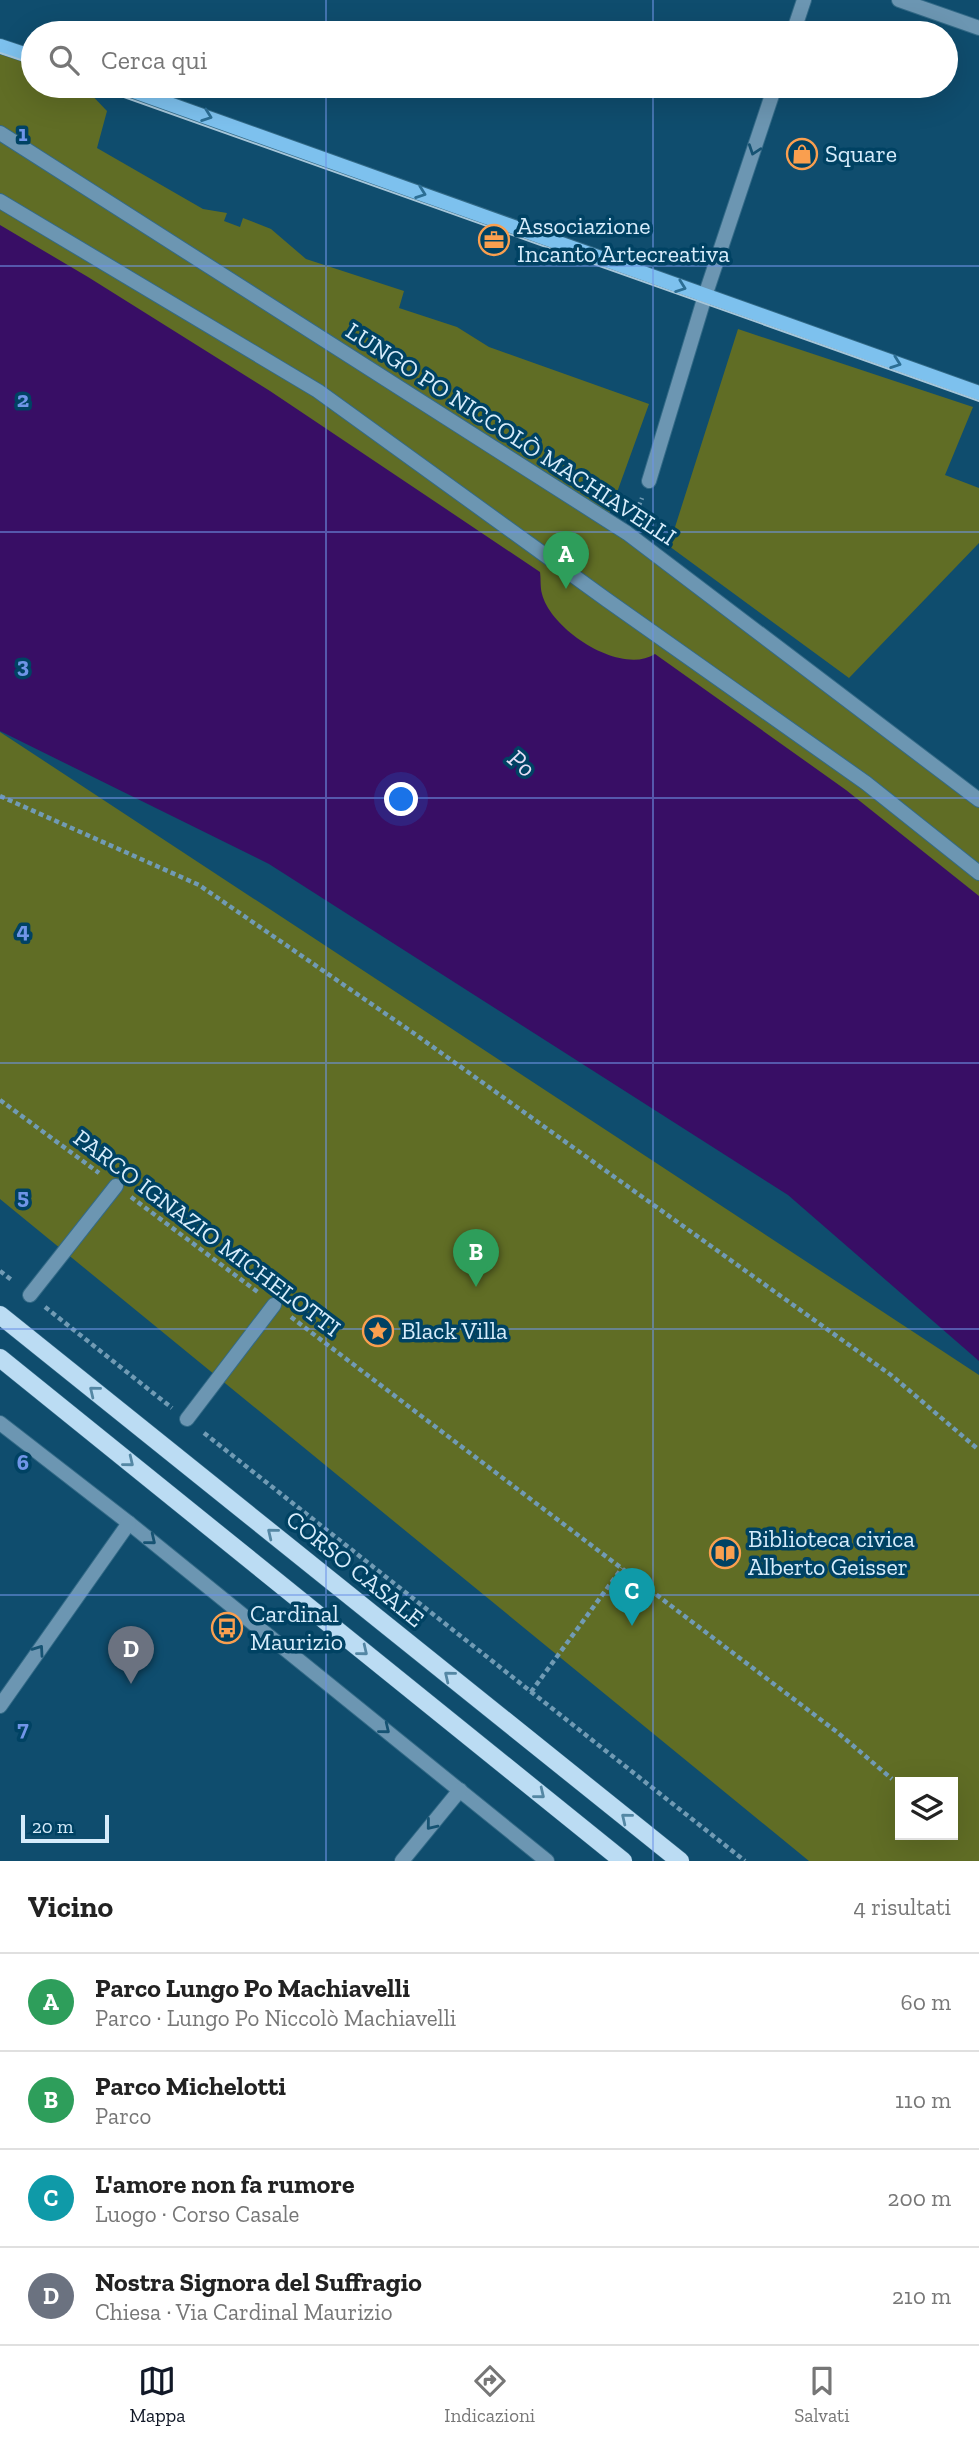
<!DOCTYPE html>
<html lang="it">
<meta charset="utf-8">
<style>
:root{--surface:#fff;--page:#f6f6f6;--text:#222;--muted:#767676;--line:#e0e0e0;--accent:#111827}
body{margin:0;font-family:"Zilla Slab",serif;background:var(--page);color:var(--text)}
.controls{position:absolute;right:21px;bottom:21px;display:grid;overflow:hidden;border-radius:0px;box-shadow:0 7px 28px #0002}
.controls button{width:63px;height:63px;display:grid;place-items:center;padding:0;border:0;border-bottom:2px solid var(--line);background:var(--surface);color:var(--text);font:35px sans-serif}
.scale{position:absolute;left:21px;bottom:18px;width:88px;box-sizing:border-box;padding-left:7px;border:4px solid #d6ecfb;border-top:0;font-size:19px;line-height:24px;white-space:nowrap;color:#d6ecfb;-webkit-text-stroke:5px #004263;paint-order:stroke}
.you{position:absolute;left:402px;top:800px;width:24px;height:24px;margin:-18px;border:5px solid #fff;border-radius:50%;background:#1a73e8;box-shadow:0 0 0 10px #1a73e833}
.badge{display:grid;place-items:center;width:46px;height:46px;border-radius:50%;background:var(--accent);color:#fff;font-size:23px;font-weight:700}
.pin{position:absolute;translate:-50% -58px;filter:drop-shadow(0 2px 4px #0008)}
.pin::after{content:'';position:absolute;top:37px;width:24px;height:21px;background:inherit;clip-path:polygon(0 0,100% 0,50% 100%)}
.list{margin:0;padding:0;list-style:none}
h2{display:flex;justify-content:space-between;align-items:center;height:91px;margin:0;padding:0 28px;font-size:30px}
h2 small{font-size:23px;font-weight:400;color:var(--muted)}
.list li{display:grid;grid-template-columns:46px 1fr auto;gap:21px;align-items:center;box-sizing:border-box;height:98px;padding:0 28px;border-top:2px solid var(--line)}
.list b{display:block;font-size:26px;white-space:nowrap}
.list p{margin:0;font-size:23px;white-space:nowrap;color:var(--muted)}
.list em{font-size:23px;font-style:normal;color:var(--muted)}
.icon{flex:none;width:38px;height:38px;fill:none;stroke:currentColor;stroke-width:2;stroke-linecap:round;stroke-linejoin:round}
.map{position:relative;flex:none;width:979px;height:1861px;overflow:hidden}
.search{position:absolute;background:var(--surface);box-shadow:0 7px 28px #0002;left:21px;right:21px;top:21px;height:77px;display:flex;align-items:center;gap:18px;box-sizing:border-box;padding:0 24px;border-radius:38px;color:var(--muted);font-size:26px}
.sheet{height:483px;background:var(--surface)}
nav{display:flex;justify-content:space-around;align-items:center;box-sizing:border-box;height:98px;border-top:2px solid var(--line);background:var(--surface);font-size:19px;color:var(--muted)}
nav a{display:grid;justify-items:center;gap:4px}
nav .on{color:var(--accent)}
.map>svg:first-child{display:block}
.green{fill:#606d25;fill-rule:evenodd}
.water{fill:#380e65}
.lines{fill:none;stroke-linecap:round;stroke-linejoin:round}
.lane-casing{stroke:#336a87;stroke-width:16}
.street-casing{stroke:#336a87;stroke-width:16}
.secondary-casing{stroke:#336a87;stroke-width:16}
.primary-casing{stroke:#336a87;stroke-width:19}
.path{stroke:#719bb4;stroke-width:4.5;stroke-dasharray:5 3.5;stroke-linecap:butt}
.lane{stroke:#6c96b2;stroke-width:14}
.street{stroke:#6c96b2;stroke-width:14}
.secondary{stroke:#7dc1ee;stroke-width:14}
.primary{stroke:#bbdcf3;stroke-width:18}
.tram{stroke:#a6c6d9;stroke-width:2}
.oneway{stroke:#2c6e94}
.oneway2{stroke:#165373}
.oneway3{stroke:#5487a4}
.grid{fill:none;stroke:#7095e8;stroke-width:2;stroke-opacity:0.55}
.labels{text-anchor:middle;stroke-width:7;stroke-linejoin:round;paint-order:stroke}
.poi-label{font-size:24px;fill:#d6ecfb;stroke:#004263;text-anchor:start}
.street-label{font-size:24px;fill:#d6ecfb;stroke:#004263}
.water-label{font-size:26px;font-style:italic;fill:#e5def6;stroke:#004263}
.grid-label{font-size:23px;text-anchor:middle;font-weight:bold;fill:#7095e8;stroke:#004263;stroke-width:7;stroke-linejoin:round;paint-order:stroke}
</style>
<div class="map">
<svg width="979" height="1861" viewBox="0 0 979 1861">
<rect width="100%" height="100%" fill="#0f4d6e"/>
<g class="green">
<polygon points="0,46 33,57 33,86 83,86 107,111 97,148 203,209 227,213 224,221 240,227 243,218 271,229 306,259 404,291 399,308 457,327 489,347 649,404 607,520 979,800 979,950 0,266"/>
<polygon points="738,329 973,407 945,475 979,488 979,543 849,678 669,546"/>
<path d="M0,732L979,1375V1861H809L0,1199ZM900,1782H953V1835H900Z"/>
</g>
<path class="water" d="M0,225L88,277L270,391L540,572C541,579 540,587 542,594C551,630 621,676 655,654L846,790L979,896V1361L788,1195L269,864L0,731Z"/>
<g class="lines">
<g class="lane-casing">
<g id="lane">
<polyline points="30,1295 116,1186"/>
<polyline points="187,1419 274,1305"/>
</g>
</g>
<g class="street-casing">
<g id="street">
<polyline points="899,0 979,28"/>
<polyline points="793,33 804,0"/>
<polyline points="0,133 627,533 979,800"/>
<polyline points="0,201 318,391 607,600 866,783 979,873"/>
<polyline points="649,481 705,296 775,86"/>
<polyline points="0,1423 129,1523 547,1861"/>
<polyline points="0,1706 129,1523"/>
<polyline points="402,1861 460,1790"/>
</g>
</g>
<g class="secondary-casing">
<g id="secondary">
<polyline points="0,46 33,57"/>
<polyline points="119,86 979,393"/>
</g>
</g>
<g class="primary-casing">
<g id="primary">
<polyline points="0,1315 680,1861"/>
<polyline points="0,1358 623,1861"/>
</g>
</g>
<g class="path">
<polyline points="635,515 642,498"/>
<polyline points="0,796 199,885 412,1032 891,1375 979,1450"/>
<polyline points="0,1100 99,1173"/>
<polyline points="131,1197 259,1293"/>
<polyline points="0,1271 13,1281"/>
<polyline points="45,1307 172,1408"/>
<polyline points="291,1317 837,1732 892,1779"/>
<polyline points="204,1433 745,1861"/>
<polyline points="531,1692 622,1568"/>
</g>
<use href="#lane" class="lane"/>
<use href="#street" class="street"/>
<use href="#secondary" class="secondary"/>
<use href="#primary" class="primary"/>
<g class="tram">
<polyline points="0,53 33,64"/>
<polyline points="93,86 979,401"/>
</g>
</g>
<defs><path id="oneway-chevron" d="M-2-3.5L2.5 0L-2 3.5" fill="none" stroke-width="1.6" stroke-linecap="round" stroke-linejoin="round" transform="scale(1.75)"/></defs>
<g class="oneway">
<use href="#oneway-chevron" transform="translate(207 116) rotate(20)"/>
<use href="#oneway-chevron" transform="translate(421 193) rotate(20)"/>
<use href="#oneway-chevron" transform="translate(681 287) rotate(20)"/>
<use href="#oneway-chevron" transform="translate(896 363) rotate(20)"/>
</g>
<g class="oneway2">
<use href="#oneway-chevron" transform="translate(754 150) rotate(109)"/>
<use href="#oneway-chevron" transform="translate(151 1540) rotate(39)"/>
<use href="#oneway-chevron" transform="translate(39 1650) rotate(-55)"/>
<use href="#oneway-chevron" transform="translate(385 1729) rotate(39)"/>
<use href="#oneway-chevron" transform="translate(431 1825) rotate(129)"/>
</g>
<g class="oneway3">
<use href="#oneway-chevron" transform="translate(94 1391) rotate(-141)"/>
<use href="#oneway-chevron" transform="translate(129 1462) rotate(39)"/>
<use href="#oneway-chevron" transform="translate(272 1533) rotate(-141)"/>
<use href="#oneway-chevron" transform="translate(363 1651) rotate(39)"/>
<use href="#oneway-chevron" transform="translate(449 1676) rotate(-141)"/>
<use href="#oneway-chevron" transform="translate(540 1794) rotate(39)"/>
<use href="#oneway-chevron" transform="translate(626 1818) rotate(-141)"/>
</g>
<path class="grid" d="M326,0V33M653,0V33M326,86V1861M653,86V1861M0,266H979M0,532H979M0,798H979M0,1063H979M0,1329H979M0,1595H979"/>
<defs>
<g id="shop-ring" transform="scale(1.575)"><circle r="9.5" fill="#004263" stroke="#fa9f4f" stroke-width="1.5"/><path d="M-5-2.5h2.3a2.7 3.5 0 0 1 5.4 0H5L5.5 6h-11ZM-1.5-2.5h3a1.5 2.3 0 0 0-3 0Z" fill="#fa9f4f"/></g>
<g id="office-ring" transform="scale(1.575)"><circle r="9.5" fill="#004263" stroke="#fa9f4f" stroke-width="1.5"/><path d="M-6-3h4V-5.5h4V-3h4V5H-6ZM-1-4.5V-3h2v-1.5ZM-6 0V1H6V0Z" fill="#fa9f4f"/></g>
<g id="sight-ring" transform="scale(1.575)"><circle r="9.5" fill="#004263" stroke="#fa9f4f" stroke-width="1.5"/><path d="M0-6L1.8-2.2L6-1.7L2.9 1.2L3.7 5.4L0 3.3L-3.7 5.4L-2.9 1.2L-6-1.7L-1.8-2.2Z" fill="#fa9f4f"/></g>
<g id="library-ring" transform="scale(1.575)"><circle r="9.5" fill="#004263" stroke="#fa9f4f" stroke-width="1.5"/><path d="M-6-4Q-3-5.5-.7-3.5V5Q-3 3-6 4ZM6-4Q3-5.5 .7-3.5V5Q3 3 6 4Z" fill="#fa9f4f"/></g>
<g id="bus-ring" transform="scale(1.575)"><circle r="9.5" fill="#004263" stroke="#fa9f4f" stroke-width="1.5"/><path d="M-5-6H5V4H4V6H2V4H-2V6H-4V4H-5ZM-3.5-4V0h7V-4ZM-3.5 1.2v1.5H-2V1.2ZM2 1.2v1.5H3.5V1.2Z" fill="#fa9f4f"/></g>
</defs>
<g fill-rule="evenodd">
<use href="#shop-ring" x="802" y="154"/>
<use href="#office-ring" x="494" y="240"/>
<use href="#sight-ring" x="378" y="1331"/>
<use href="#library-ring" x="725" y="1553"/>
<use href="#bus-ring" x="227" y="1628"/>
</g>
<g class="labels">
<g class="poi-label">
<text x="825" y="162">Square</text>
<text x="517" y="234">Associazione<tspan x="517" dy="28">Incanto Artecreativa</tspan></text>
<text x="401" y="1339">Black Villa</text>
<text x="748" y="1547">Biblioteca civica<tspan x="748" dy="28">Alberto Geisser</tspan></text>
<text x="250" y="1622">Cardinal<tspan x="250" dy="28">Maurizio</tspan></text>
</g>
<g class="street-label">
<text transform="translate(511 434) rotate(33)" y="8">LUNGO PO NICCOLÒ MACHIAVELLI</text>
<text transform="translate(207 1233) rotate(37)" y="8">PARCO IGNAZIO MICHELOTTI</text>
<text transform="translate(355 1569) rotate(39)" y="8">CORSO CASALE</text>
</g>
<g class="water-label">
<text transform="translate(522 763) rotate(40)" y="9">Po</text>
</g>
</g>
<g class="grid-label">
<text x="23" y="141">1</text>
<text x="23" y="407">2</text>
<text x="23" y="673">3</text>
<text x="23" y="938">4</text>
<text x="23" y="1204">5</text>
<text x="23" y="1470">6</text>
<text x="23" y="1736">7</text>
</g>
</svg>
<div class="controls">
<button><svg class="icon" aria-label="layers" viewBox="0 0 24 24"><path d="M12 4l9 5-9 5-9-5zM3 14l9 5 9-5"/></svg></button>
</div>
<div class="scale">20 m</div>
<div class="you"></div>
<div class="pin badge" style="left:566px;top:589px;background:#2e9e5b">A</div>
<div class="pin badge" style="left:476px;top:1287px;background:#2e9e5b">B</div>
<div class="pin badge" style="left:632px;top:1626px;background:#0f9aa8">C</div>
<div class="pin badge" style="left:131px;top:1684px;background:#6b7280">D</div>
<div class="search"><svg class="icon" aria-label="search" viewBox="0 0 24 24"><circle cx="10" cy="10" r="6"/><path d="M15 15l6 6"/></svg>Cerca qui</div>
</div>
<section class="sheet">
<h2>Vicino<small>4 risultati</small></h2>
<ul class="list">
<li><span class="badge" style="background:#2e9e5b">A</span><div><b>Parco Lungo Po Machiavelli</b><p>Parco · Lungo Po Niccolò Machiavelli</p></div><em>60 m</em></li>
<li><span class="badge" style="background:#2e9e5b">B</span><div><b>Parco Michelotti</b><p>Parco</p></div><em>110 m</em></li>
<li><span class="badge" style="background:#0f9aa8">C</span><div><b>L'amore non fa rumore</b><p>Luogo · Corso Casale</p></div><em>200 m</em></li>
<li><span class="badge" style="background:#6b7280">D</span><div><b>Nostra Signora del Suffragio</b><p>Chiesa · Via Cardinal Maurizio</p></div><em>210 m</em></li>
</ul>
</section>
<nav>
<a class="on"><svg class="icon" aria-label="map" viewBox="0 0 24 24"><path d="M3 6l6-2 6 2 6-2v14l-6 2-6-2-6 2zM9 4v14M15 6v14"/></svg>Mappa</a>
<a><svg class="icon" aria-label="directions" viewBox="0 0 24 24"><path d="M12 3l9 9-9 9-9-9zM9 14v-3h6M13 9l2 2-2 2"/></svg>Indicazioni</a>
<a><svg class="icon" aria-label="saved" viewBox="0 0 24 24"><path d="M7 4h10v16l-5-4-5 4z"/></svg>Salvati</a>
</nav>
